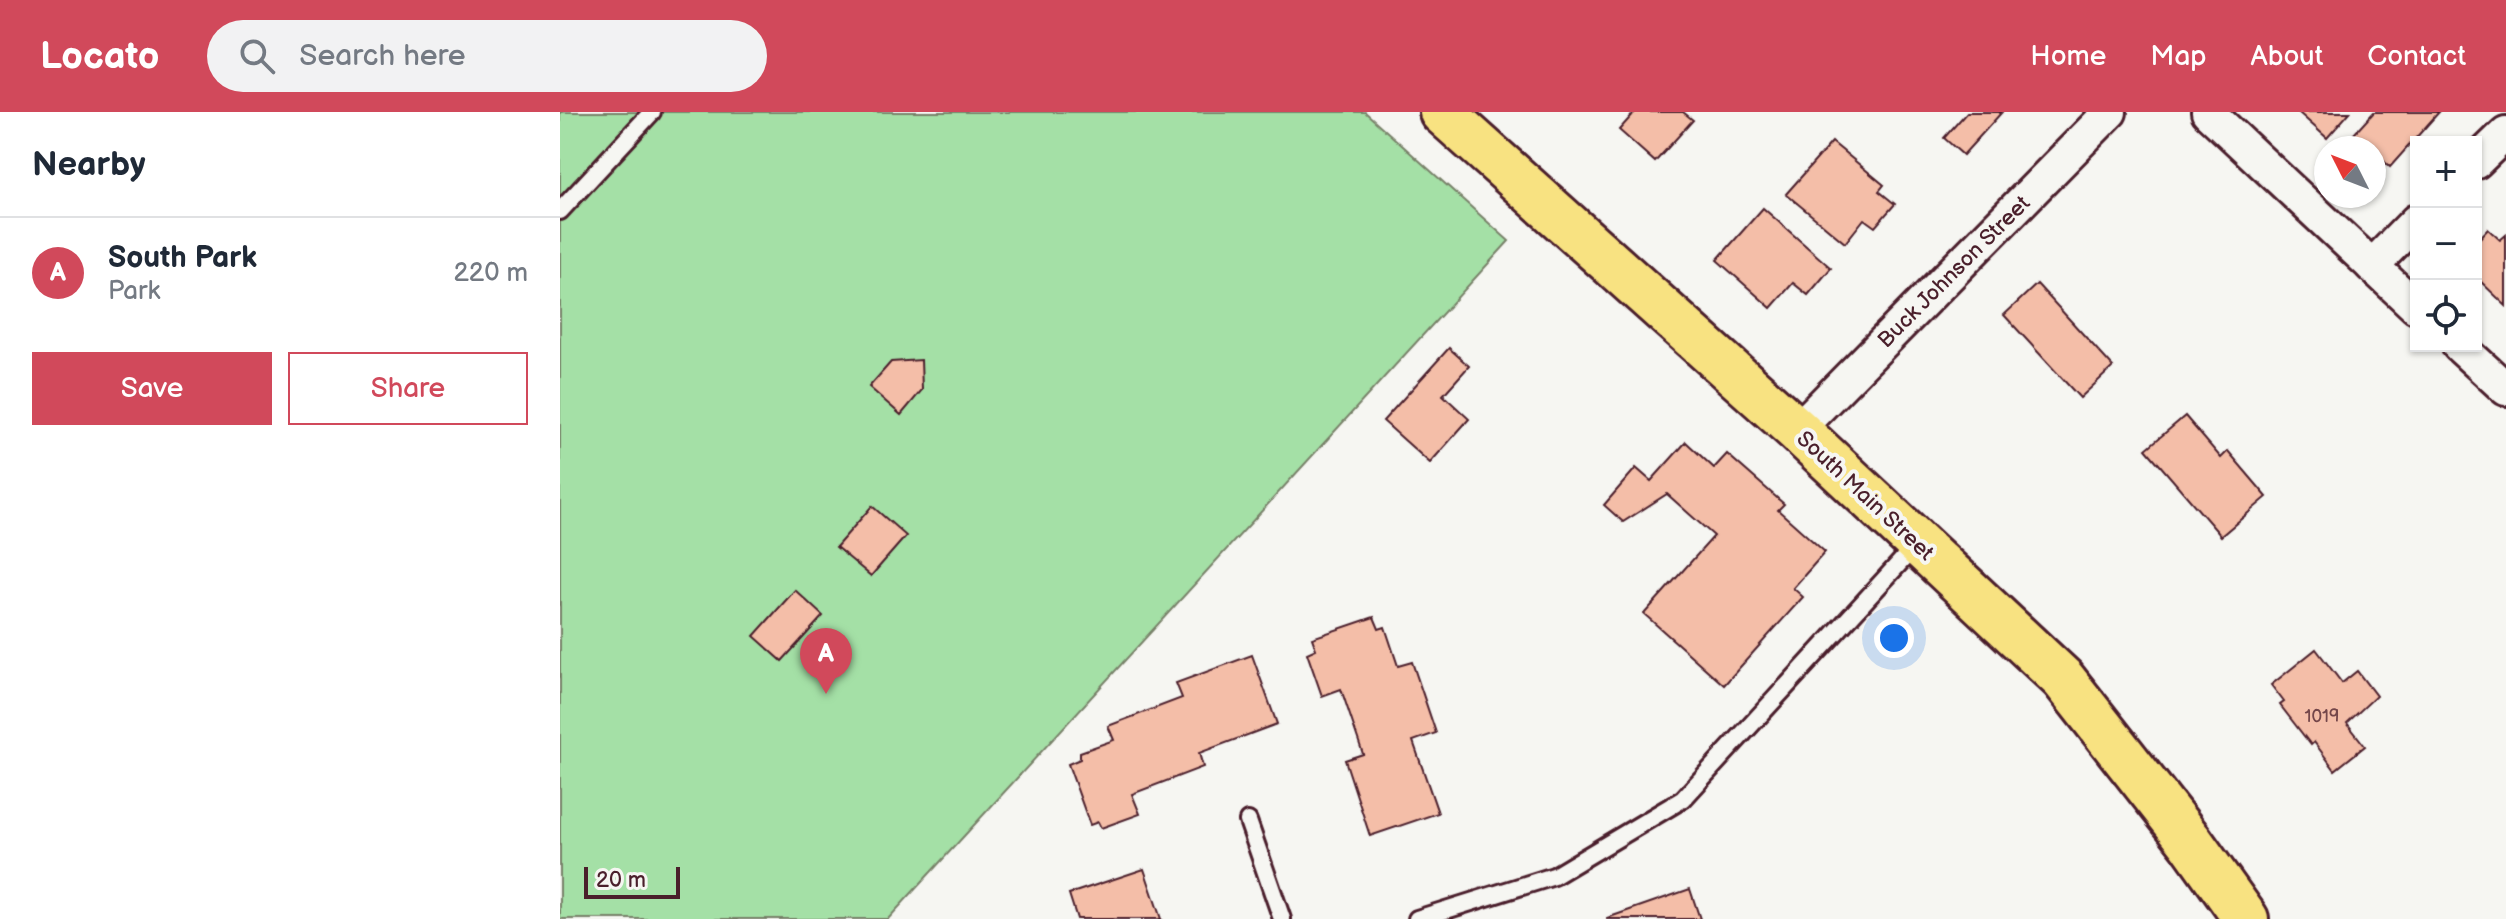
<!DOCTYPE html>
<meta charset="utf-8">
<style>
:root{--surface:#fff;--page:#f2f2f3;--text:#1f2937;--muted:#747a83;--line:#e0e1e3;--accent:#d1495b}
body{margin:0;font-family:"Balsamiq Sans",sans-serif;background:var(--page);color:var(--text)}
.controls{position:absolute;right:24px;top:24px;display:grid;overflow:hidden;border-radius:0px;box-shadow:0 2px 6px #0004}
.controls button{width:72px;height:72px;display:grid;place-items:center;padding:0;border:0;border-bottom:2px solid var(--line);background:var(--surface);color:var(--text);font:40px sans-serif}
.compass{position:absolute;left:1754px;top:24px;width:72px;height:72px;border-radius:50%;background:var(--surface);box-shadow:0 2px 6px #0004;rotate:312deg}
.scale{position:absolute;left:24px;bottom:20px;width:96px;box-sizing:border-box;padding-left:8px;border:4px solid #4a1f2b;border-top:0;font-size:22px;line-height:28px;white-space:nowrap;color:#4a1f2b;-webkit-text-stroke:6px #f6f6f2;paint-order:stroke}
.you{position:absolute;left:1334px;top:526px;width:28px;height:28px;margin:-20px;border:6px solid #fff;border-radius:50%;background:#1a73e8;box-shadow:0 0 0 12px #1a73e833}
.badge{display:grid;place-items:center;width:52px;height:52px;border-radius:50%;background:var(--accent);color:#fff;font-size:26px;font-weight:700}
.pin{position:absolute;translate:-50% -66px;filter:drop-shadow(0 2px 4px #0008)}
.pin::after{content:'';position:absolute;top:42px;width:28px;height:24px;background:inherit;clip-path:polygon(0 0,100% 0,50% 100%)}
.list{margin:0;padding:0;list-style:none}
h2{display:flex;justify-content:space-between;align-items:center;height:104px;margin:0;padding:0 32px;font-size:34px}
h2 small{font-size:26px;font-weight:400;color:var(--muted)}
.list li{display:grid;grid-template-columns:52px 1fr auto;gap:24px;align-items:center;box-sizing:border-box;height:112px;padding:0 32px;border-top:2px solid var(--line)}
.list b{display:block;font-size:30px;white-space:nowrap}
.list p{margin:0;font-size:26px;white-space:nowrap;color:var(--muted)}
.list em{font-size:26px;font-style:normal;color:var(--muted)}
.actions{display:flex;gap:16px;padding:24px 32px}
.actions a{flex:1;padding:18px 0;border:2px solid var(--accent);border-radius:0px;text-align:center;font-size:28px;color:var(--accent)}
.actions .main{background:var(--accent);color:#fff}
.icon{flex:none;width:44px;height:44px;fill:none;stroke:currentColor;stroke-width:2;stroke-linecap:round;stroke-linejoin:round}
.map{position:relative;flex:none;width:1946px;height:807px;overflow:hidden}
header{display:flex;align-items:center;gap:48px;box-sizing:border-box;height:112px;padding:0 40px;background:var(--accent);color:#fff}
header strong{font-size:38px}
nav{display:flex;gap:44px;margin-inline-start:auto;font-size:28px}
.search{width:560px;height:72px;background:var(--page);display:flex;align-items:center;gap:20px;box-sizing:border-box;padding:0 28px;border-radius:44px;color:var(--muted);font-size:30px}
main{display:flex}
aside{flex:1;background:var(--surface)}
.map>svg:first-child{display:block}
.green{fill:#a4e0a6;stroke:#778068;stroke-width:2}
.building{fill:#f4bea8;stroke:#4a1f2b;stroke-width:2}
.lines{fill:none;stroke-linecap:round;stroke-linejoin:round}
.lane-casing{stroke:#4a1f2b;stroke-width:22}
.street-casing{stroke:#4a1f2b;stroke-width:38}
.highway-casing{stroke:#4a1f2b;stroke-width:50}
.lane{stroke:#f6f6f2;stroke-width:16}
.street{stroke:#f6f6f2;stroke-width:32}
.highway{stroke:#f8e281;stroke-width:44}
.labels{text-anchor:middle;stroke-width:8;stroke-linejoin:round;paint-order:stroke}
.number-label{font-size:18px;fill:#74474a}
.street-label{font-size:22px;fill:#4a1f2b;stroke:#f6f6f2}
</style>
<header>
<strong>Locato</strong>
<div class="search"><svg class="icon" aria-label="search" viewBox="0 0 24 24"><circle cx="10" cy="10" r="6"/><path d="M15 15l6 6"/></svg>Search here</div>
<nav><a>Home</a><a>Map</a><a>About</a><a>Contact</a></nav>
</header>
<main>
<aside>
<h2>Nearby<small></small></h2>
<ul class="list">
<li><span class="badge">A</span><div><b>South Park</b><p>Park</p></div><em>220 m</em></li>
</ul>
<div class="actions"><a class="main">Save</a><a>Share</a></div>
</aside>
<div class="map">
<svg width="1946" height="807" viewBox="0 0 1946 807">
<rect width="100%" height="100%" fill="#f6f6f2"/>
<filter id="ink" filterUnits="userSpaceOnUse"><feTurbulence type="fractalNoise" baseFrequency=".0125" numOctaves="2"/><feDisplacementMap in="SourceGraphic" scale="16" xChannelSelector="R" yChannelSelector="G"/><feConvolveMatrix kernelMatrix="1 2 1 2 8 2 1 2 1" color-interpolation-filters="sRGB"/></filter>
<g filter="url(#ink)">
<polygon class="green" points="0,0 805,0 949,129 328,807 0,807"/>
<g class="building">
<polygon points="1075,0 1123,0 1133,8 1095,50 1059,18"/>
<polygon points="1407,0 1442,0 1403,43 1384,26"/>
<polygon points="1738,0 1790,0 1767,26"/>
<polygon points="1814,0 1879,0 1830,55 1814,40 1814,36 1809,36 1794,22"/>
<polygon points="1272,30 1324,73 1319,79 1335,92 1315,115 1304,107 1285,131 1226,82"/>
<polygon points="1203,96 1271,156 1248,183 1233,171 1211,196 1157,148"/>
<polygon points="1928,117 1940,128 1946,123 1946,194 1916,165 1916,130"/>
<polygon points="1477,172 1553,255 1520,286 1444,203"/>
<polygon points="889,236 909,254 883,283 909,307 870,351 823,309"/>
<polygon points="361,248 362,278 341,303 309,275 331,250"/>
<polygon points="1625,304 1661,346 1668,339 1707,385 1661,424 1586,337"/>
<polygon points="1126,330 1154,356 1167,342 1224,392 1218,398 1265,440 1233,476 1243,485 1164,573 1084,502 1154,424 1107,382 1063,410 1044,393 1076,356 1091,369"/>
<polygon points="312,394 346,424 311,464 276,435"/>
<polygon points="235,478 263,504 222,549 194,524"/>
<polygon points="814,505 819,517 825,515 838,554 852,550 876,621 853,629 878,701 810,724 785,648 803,642 781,577 762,584 747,541 756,537 752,526"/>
<polygon points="1756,537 1782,571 1797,559 1816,584 1787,611 1805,634 1775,658 1754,630 1751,633 1720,593 1724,590 1711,573"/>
<polygon points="692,543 717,612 639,641 643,655 572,682 580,702 541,716 538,710 530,713 508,652 520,647 520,640 554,628 548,614 622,586 616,571"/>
<polygon points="584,757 601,807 517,807 509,782"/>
<polygon points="1130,777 1140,807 1047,807 1047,806"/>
</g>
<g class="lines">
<g class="lane-casing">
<g id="lane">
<polyline points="0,99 92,0"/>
<polyline points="688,709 722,807"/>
<polyline points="857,807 994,764 1123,687 1356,433"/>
</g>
</g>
<g class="street-casing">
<g id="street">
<polyline points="1648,0 1856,195"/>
<polyline points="1916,50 1946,21"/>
<polyline points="1812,154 1856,109"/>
<polyline points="1899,234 1946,277"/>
<polyline points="1237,318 1550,0"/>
</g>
</g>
<g class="highway-casing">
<polyline id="highway" points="882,0 1237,318 1503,567 1631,730 1686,807"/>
</g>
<use href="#lane" class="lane"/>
<use href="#street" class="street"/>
<use href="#highway" class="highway"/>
</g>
</g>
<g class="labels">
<g class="number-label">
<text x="1762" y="610">1019</text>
</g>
<g class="street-label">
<text transform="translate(1393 159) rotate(-45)" y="8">Buck Johnson Street</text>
<text transform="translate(1306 383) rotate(43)" y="8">South Main Street</text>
</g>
</g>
</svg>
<div class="controls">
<button>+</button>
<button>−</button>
<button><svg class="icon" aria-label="locate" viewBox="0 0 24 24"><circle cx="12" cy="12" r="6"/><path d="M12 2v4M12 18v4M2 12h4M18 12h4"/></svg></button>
</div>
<svg class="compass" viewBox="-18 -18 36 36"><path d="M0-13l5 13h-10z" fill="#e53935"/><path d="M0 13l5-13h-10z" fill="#747a83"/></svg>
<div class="scale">20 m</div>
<div class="you"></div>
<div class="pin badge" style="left:266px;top:582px">A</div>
</div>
</main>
